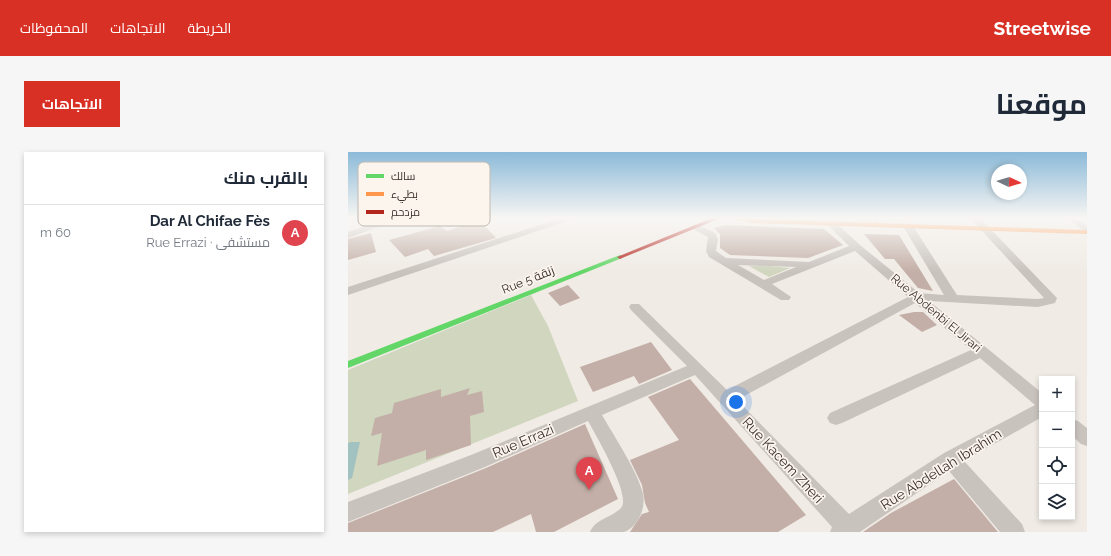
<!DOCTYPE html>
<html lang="ar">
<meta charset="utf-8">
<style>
:root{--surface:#fff;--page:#f6f6f7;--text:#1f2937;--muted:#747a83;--line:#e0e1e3;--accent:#d93025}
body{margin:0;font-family:Raleway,Cairo,sans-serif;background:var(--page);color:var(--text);direction:rtl}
.controls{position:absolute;right:12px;bottom:12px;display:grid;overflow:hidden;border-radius:0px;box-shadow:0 2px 6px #0003}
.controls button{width:36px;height:36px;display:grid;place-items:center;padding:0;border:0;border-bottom:1px solid var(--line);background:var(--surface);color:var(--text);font:20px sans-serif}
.compass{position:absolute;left:643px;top:12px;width:36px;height:36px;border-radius:50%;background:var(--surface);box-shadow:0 2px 6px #0003;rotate:94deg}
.you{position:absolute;left:388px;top:250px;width:14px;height:14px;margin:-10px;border:3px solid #fff;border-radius:50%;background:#1a73e8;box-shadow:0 0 0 6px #1a73e833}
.badge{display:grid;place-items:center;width:26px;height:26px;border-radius:50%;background:var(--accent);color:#fff;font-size:13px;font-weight:700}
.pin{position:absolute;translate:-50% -33px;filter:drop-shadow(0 1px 2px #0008)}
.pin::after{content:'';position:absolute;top:21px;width:14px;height:12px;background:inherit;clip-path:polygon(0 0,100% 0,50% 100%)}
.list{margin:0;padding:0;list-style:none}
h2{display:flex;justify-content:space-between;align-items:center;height:52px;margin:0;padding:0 16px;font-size:17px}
h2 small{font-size:13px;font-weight:400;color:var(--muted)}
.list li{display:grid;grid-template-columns:26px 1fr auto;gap:12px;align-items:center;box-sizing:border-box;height:56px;padding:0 16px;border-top:1px solid var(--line)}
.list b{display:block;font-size:15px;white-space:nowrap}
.list p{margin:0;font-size:13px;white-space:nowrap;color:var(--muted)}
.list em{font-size:13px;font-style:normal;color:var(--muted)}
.icon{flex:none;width:22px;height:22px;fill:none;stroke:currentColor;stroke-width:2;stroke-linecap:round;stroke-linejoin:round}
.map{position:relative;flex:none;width:739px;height:380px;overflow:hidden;direction:ltr;border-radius:0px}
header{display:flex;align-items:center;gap:24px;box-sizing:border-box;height:56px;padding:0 20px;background:var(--accent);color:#fff}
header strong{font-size:19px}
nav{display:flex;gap:22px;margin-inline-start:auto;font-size:14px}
.intro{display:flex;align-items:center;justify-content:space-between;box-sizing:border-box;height:96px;padding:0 24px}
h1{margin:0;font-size:28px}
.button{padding:10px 18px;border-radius:0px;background:var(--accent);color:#fff;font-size:14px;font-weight:700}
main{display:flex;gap:24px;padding:0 24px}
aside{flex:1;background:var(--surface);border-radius:0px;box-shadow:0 2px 6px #0003}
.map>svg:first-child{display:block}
.green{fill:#d1d6bf}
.water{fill:#a1c2c1}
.building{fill:#c3afa7}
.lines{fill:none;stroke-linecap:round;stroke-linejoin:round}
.street{fill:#c9c3be;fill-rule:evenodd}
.fast{fill:#63d668;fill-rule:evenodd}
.slow{fill:#ff974d;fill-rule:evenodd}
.jam{fill:#b3261e;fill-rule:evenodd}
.labels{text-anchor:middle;stroke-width:3.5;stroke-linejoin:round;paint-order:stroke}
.street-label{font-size:12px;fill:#3b302b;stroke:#fbf5ee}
.near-street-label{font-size:14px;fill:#3b302b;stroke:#fbf5ee}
.key{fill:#fbf5ee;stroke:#c1bab4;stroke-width:1}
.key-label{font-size:11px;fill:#3b302b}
</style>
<header>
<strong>Streetwise</strong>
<nav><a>الخريطة</a><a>الاتجاهات</a><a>المحفوظات</a></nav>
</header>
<div class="intro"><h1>موقعنا</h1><a class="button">الاتجاهات</a></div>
<main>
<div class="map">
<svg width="739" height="380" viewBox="0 0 739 380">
<rect width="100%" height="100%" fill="#f0ebe5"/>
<g class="green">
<polygon points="401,114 421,114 442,116 421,125"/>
<polygon points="183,143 200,174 230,249 0,342 0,218"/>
</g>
<polygon class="water" points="3,290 12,290 4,326 0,328 0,291"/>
<g class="building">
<polygon points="131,68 148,86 86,104 80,97 57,105 41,88 92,74 99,79"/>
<polygon points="377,73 476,77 495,93 460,106 382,103 372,96 372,82 366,76"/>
<polygon points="23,81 28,100 0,108 0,87"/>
<polygon points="516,82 551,83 585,139 570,136 546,107 537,107"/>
<polygon points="220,133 232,146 212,154 200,141"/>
<polygon points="566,160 575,160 589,173 574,180 551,163"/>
<polygon points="303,190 324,218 291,232 286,224 245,240 232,215"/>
<polygon points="342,227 458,363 430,380 282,380 294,362 301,360 297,351 294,333 282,308 331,288 300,245"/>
<polygon points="122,236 119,243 134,239 136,260 122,264 123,293 78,308 78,298 29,314 34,281 23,284 27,266 44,261 46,251 93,237 93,245"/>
<polygon points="237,272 270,347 206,380 188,380 183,362 145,380 0,380 0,371 138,316"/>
<polygon points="606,327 650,380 515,380 543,361"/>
</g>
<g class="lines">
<g class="street">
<polygon points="41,66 56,66 0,86 0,80"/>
<polygon points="213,66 228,66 0,143 0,135"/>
<polygon points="525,66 534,66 528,71 525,70"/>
<path d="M622,66H632L709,146L707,151L690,155L581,149L694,241V265L616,309L674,372L677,380H652L601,319L512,380H482L484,375L347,223L254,263C266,284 290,320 295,342C298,356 290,375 276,380C268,380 251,380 242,380C248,366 262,367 273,356C284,344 248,284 240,269L137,315L0,370V350L123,303L339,214L283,158L281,155L283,152H291L379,238L560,145L507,99L424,132L443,145L441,148H433L361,105L358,99L360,85L345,77L343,75L345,73H351L367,81L370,87L368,99L378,106L461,110L501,94L478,71L480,69H486L512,93L571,141L596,143L555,74L560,71L565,74L609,143L690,147L696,146ZM390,113L448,115L416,128ZM567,151L623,198L482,261L479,266L482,271L488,273L494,271L632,206L687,253L596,301L501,362L389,248Z"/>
<polygon points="718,66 729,66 739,74 739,81"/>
<polygon points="724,267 730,269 739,276 739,294 733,292 724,284"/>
</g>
<polygon class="fast" points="272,103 275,105 274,106 0,216 0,209"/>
<polygon class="slow" points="381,66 739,78 739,82 405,71"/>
<polygon class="jam" points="364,66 373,66 274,106 272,107 269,105"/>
</g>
<linearGradient id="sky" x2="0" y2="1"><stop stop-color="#8bbad8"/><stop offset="0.55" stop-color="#f8f6f3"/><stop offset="1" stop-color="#f8f6f3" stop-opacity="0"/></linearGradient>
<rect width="739" height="120" fill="url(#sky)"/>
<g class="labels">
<g class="street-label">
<text transform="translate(180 128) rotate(-22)" y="4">Rue 5 زنقة</text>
<text transform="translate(588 161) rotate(40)" y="4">Rue Abdenbi El Jirari</text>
</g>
<g class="near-street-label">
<text transform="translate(175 289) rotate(-23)" y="5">Rue Errazi</text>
<text transform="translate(435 308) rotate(47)" y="5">Rue Kacem Zheri</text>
<text transform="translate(593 317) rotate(-32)" y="5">Rue Abdellah Ibrahim</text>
</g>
</g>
<rect x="10" y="10" width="132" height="64" rx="6" class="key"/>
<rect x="18" y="22" width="18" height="4" fill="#63d668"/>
<rect x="18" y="40" width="18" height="4" fill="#ff974d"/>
<rect x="18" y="58" width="18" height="4" fill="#b3261e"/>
<g class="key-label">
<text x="43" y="28">سالك</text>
<text x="43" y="46">بطيء</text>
<text x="43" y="64">مزدحم</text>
</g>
</svg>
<div class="controls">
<button>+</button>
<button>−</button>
<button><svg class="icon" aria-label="locate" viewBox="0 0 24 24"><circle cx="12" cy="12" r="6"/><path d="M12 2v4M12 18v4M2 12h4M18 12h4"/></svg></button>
<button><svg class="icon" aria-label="layers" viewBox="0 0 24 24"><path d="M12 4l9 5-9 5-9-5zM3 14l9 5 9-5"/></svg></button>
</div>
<svg class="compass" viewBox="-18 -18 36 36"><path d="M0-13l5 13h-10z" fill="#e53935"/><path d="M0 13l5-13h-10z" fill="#747a83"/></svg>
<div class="you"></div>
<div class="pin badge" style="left:241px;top:338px;background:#e0444e">A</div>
</div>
<aside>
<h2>بالقرب منك<small></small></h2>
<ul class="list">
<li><span class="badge" style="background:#e0444e">A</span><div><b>Dar Al Chifae Fès</b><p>مستشفى · Rue Errazi</p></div><em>60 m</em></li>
</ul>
</aside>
</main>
